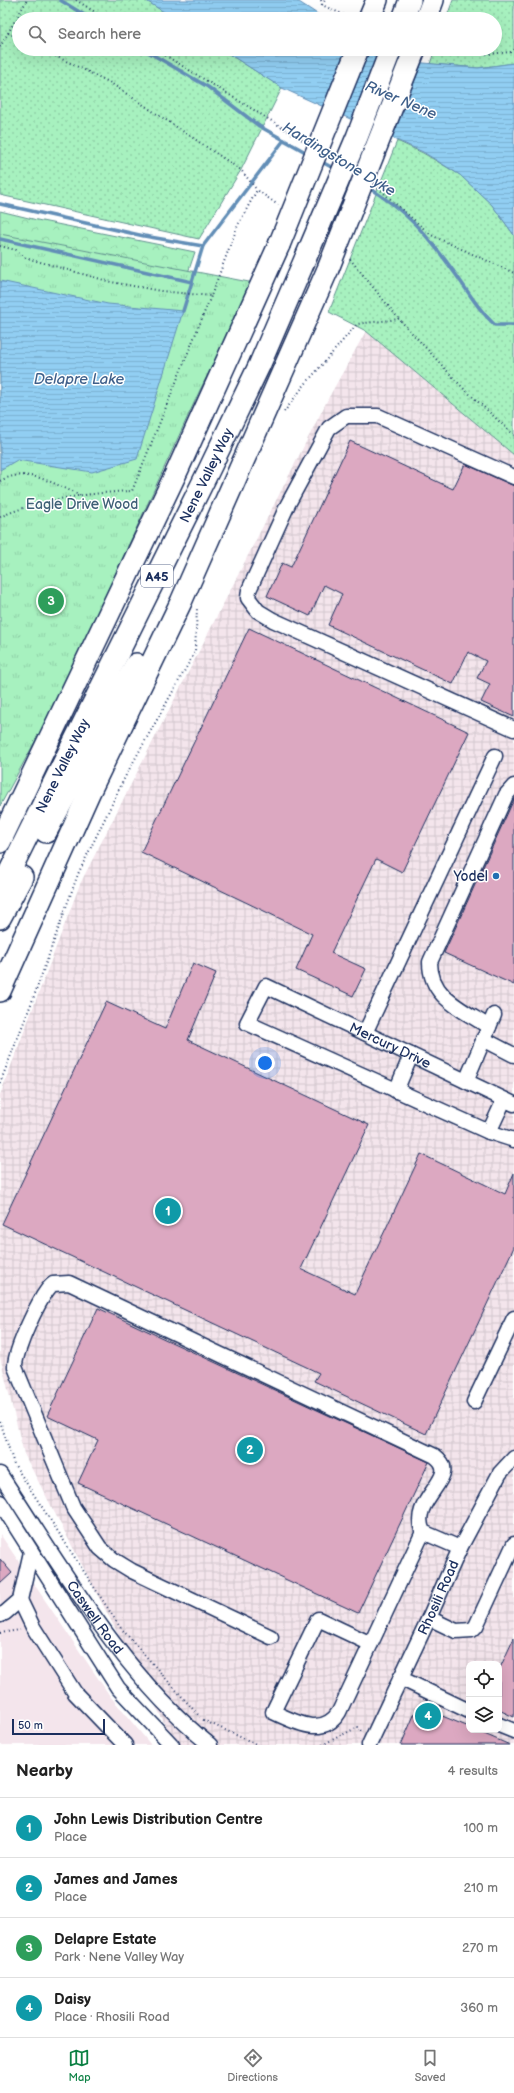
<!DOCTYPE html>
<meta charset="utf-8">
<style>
:root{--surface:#fff;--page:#f2f2f2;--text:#222;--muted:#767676;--line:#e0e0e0;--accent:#0b8043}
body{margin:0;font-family:"Balsamiq Sans",sans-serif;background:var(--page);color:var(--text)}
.controls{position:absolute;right:12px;bottom:12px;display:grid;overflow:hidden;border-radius:8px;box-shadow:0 4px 16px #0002}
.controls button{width:36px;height:36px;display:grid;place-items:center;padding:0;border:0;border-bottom:1px solid var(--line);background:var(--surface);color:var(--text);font:20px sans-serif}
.scale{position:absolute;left:12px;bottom:10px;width:93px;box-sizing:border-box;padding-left:4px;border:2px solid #1b2f5e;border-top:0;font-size:11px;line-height:14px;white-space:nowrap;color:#1b2f5e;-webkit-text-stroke:3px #fff;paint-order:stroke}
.you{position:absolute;left:265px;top:1063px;width:14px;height:14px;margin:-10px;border:3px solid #fff;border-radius:50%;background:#1a73e8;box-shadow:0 0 0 6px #1a73e833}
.badge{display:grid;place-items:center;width:26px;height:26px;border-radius:50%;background:var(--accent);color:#fff;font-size:13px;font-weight:700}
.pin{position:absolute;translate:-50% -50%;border:2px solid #fff;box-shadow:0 1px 4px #0006}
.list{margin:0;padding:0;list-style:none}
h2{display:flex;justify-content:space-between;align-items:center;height:52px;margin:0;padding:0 16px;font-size:17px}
h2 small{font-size:13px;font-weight:400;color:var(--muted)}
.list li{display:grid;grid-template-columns:26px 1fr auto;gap:12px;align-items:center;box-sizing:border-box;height:60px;padding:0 16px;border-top:1px solid var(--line)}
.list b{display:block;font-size:15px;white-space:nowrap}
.list p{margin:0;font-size:13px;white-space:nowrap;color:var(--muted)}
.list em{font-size:13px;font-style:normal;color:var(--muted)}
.icon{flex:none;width:22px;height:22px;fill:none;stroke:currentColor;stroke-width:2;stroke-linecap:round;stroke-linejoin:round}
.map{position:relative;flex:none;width:514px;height:1745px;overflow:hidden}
.search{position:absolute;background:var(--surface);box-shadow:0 4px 16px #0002;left:12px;right:12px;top:12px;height:44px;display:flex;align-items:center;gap:10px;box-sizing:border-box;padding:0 14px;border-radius:22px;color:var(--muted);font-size:15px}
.sheet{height:292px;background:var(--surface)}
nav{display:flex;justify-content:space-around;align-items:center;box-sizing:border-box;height:56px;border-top:1px solid var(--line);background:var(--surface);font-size:11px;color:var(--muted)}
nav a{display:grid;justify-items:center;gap:2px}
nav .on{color:var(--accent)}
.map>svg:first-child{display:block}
.built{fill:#f4e5ec}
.industrial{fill:url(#industrial-grid);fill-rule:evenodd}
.grass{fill:url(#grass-dots);stroke:#61908e}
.forest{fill:url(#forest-crowns);stroke:#61908e}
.park{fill:url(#park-tufts);stroke:#61908e}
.water{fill:url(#water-rules);stroke:#628eb7}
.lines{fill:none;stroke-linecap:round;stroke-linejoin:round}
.stream{stroke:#628eb7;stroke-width:3.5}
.building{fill:#dca8c1;stroke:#1b2f5e}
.minor-casing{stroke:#1b2f5e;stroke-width:17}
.highway-casing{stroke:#1b2f5e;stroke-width:24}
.path{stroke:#1b2f5e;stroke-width:2;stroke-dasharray:1 3;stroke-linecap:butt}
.minor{stroke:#fff;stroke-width:14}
.highway{stroke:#fff;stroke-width:21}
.highway-bridge-casing{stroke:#1b2f5e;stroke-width:24;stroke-linecap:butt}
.highway-bridge{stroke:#fff;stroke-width:21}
.poi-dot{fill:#1f6fb2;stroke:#fff;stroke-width:1.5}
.labels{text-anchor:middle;stroke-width:3;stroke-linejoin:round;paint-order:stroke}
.shield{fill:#fff;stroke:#5f6d8e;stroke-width:1}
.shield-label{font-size:13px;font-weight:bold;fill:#1b2f5e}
.street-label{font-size:14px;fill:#1b2f5e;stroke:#fff}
.park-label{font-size:14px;fill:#3e6076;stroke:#fff}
.poi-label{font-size:14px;fill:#1b2f5e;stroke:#fff;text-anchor:end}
.water-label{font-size:15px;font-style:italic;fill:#3e5f8a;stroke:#fff}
</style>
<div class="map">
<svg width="514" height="1745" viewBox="0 0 514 1745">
<defs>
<pattern id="industrial-grid" width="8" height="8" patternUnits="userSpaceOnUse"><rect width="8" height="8" fill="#f4e5ec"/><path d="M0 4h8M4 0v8" fill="none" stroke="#d1c5cd"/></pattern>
<pattern id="grass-dots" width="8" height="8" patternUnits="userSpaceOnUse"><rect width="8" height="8" fill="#a7f1bf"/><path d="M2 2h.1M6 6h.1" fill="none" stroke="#8fcfa7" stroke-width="1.8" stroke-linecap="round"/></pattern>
<pattern id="forest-crowns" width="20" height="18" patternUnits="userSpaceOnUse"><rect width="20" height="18" fill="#a7f1bf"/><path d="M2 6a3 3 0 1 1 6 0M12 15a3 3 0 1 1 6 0" fill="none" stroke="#8fcfa7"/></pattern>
<pattern id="park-tufts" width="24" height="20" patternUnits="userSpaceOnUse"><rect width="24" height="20" fill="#a7f1bf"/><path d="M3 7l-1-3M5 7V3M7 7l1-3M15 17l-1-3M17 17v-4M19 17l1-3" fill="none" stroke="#8fcfa7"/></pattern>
<pattern id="water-rules" width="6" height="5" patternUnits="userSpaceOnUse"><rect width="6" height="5" fill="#91cef2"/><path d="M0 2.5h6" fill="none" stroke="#7cb1d2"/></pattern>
</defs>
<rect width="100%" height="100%" fill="#fff"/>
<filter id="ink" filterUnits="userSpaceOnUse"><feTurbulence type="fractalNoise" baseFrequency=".025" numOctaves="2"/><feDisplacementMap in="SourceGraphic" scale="8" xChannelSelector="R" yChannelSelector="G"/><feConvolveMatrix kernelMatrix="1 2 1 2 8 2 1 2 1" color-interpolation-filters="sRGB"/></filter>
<g filter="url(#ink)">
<polygon class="built" points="0,1534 110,1696 151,1745 0,1745"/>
<path class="industrial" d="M366,331L514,455V1745H176L24,1454L0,1357V1095L80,884L329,397ZM469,1664H499V1730H469Z"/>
<g class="grass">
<polygon points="0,0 145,0 175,19 19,19 19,49 221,49 282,88 241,170 199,239 0,195"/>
<polygon points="453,0 514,0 514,63 478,68 430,64 435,49 495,49 495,19 446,19"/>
<polygon points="397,141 423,153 460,175 492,205 514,235 514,455 366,331 329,312"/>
</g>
<polygon class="forest" points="0,211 37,220 195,252 175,311 0,281"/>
<polygon class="park" points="0,234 254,283 200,390 55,705 0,806"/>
<g class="water">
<polygon points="145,0 296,0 325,19 175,19"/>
<polygon points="221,49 383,49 413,62 478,68 514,63 514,235 492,205 460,175 423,152 282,88"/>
<polygon points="0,281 108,304 183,311 137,459 92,472 17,460 0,470"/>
</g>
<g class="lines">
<g class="stream">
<polyline points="60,0 91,19"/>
<polyline points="143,49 208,87 259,126 309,154"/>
<polyline points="320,161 335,169"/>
<path d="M367,187C404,208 430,238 454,272C468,291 478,310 495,325H514"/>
<polyline points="0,204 144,236 203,246"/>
<polyline points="0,239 192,282"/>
<polyline points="183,311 203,246 284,140"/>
</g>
</g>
<g class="building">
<polygon points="350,441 453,489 465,464 514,486 514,717 481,702 490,684 477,678 486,661 468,652 453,684 328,625 342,594 324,585 310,616 267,596 282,563 291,567"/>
<polygon points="249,628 469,732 402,872 376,859 331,953 366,969 353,996 296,970 312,934 141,852"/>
<polygon points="514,799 514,985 444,953"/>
<polygon points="193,963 216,973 188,1040 369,1125 301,1269 355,1294 421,1154 505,1194 514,1173 514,1247 426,1434 314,1381 319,1373 2,1224 106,1002 165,1029"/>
<polygon points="98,1308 429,1462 358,1613 78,1483 98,1440 47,1416"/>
<polygon points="0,1559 12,1573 0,1584"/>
<polygon points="514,1638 514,1717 499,1710 499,1670"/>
<polygon points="418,1706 469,1727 469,1730 475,1730 510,1745 401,1745"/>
</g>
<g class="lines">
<g class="minor-casing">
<g id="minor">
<polyline points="514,477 378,416 346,416 329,428 288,504 249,590 248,598 258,611 273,620 514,729"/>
<path d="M489,1027C462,1009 430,998 430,962L506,795L514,786"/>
<polyline points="365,1033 495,756"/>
<polyline points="483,1039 514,1055"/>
<polyline points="466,1081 494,1015"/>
<polyline points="396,1091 411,1055"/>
<path id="s1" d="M504,1100L489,1132L247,1023L266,986L514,1104"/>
<polyline points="489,1132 514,1140"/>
<polyline points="474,1402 514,1318"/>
<path id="s2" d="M0,1474C61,1566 123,1676 210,1745"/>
<polyline points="0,1502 118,1688 172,1745"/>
<polyline points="20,1600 33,1627 75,1693 125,1745"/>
<polyline points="0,1615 5,1613 20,1600 31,1552"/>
<polyline points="429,1618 456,1631 472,1630 476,1626 514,1544"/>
<path d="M271,1637L132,1571L114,1560L100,1548L73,1507L15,1367C14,1353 41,1292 53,1284L69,1283L435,1456C464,1477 407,1499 423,1532L460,1548"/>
<path d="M371,1644L318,1619L273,1712C295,1722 323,1738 339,1712L423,1532"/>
<polyline points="400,1678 469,1711"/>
<polyline points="499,1725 514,1731"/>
<path id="s3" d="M369,1745L429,1618L460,1548L500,1473L514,1458"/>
</g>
</g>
<g class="highway-casing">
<g id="highway">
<polyline points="369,19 377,0"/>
<polyline points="403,19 410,0"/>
<polyline points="426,19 433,0"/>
<polyline points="46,832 136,664"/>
<polyline points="0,842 178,469 279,245"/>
<path id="s4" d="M0,891L208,472L259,366L306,257"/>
<polyline points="0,918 22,877"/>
<polyline points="0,991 89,793 181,602 328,269"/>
</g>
</g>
<g class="path">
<polyline points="76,0 106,19"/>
<polyline points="321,0 322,5 353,19"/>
<polyline points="322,5 325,0"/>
<polyline points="8,33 19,38"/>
<polyline points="0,47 27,0"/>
<polyline points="41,49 109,82 241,170 257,190"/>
<polyline points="155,49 304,141"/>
<polyline points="430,52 487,54 511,52 514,50"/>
<polyline points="378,188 431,235 514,273"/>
<polyline points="0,246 16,250 26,258 111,282 161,291 211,296 238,225 257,190 278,205"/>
<polyline points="350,259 399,319 462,387 514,435"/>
<polyline points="284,412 302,388 357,324 399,319"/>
<path d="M0,481C27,466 55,484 81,496"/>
<path d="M0,517C40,499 89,493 132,491L211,296"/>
<polyline points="0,1083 33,999 78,874 126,775 195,652 197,608"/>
<polyline points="0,1421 14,1464 120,1627 200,1717"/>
<polyline points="0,1633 20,1630"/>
<polyline points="203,1720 258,1745"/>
<polyline points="322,1745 358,1727 361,1731"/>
</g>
<use href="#minor" class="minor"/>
<use href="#highway" class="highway"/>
<g class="highway-bridge-casing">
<g id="highway-bridge">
<polyline points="279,245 358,49"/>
<polyline points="306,257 357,137 391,49"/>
<polyline points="328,269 415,49"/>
</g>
</g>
<use href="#highway-bridge" class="highway-bridge"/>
</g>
</g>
<circle class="poi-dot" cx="496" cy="876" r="4"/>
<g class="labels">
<rect class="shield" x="141" y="565" width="32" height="22" rx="3"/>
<g class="shield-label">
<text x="157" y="581">A45</text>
</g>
<g class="street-label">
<text dy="5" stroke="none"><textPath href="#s4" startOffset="464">Nene Valley Way</textPath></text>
<text dy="5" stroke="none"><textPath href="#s4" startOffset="140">Nene Valley Way</textPath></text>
<text dy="5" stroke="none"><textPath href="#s1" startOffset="480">Mercury Drive</textPath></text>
<text dy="5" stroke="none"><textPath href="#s3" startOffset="163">Rhosili Road</textPath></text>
<text dy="5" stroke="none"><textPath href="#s2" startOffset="172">Caswell Road</textPath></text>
</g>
<g class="park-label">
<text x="82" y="509">Eagle Drive Wood</text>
</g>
<g class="poi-label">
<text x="488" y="881">Yodel</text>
</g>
<g class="water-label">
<text transform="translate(401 100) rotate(23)" y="5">River Nene</text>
<text transform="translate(339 159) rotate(31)" y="5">Hardingstone Dyke</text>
<text x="79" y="384">Delapre Lake</text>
</g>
</g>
</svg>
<div class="controls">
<button><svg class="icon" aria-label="locate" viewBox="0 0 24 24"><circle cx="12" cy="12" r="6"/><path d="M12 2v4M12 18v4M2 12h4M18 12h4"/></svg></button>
<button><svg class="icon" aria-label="layers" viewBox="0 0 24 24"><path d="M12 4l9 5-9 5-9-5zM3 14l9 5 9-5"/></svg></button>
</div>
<div class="scale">50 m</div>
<div class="you"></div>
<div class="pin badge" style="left:168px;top:1211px;background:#0f9aa8">1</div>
<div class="pin badge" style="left:250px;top:1450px;background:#0f9aa8">2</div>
<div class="pin badge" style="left:51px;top:601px;background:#2e9e5b">3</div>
<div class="pin badge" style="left:428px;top:1716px;background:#0f9aa8">4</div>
<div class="search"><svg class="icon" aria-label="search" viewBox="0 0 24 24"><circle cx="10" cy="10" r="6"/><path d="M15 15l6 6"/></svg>Search here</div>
</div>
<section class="sheet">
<h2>Nearby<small>4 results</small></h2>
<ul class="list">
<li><span class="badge" style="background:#0f9aa8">1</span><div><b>John Lewis Distribution Centre</b><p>Place</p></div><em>100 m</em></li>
<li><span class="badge" style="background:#0f9aa8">2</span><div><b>James and James</b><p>Place</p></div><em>210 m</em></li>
<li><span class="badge" style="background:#2e9e5b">3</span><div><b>Delapre Estate</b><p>Park · Nene Valley Way</p></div><em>270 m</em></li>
<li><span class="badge" style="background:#0f9aa8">4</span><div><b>Daisy</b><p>Place · Rhosili Road</p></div><em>360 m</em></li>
</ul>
</section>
<nav>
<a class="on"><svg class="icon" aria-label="map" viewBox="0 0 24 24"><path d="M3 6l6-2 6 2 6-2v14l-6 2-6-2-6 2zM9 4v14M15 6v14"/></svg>Map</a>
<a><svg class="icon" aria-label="directions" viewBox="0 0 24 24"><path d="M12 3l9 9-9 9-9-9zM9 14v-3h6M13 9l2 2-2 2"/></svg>Directions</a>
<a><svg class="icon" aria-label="saved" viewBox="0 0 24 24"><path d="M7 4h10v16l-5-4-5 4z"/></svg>Saved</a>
</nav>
